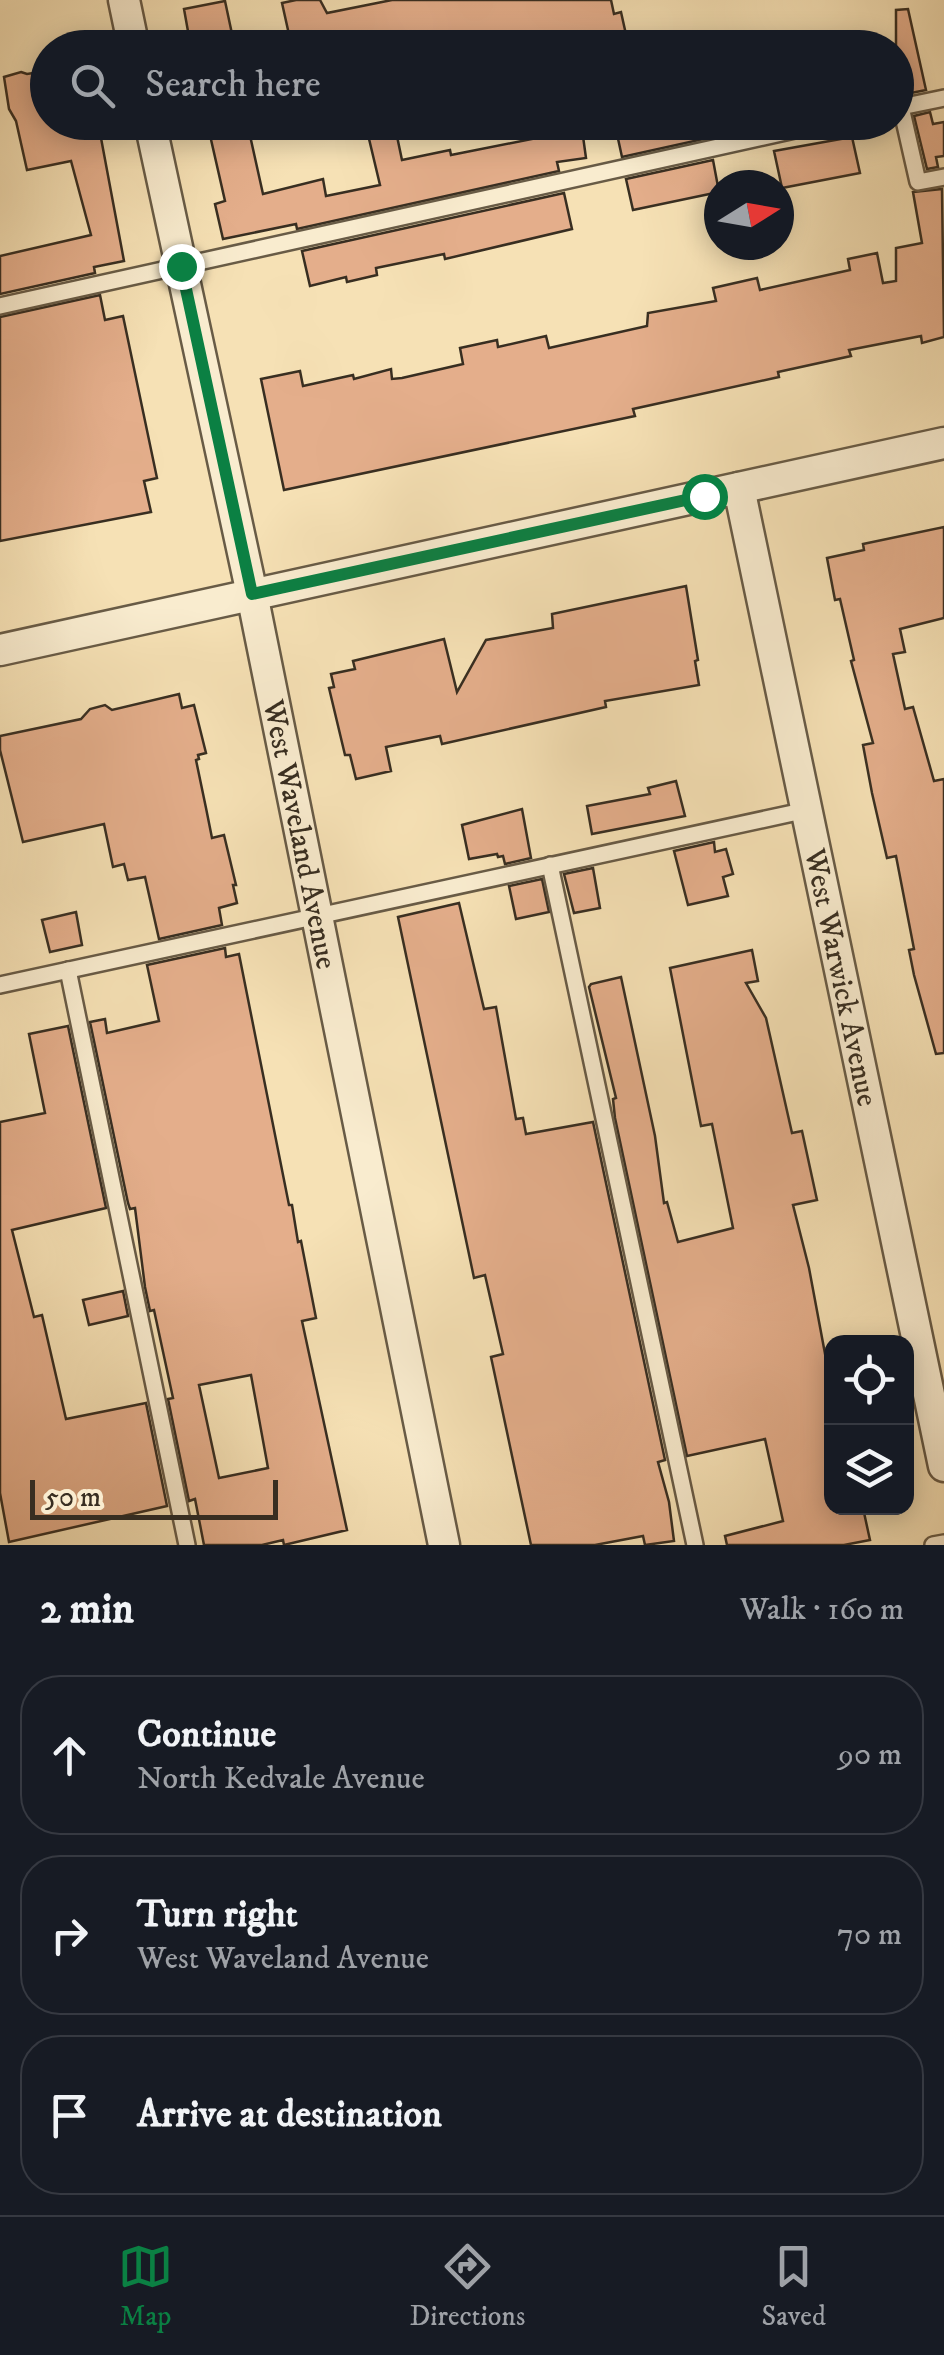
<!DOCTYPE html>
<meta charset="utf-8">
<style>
:root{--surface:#171b24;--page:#20242c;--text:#f1f3f6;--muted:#9ea1a6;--line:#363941;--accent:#0b8043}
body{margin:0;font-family:"IM FELL DW Pica",serif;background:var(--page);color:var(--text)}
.controls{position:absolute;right:30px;bottom:30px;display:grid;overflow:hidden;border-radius:20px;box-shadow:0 5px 25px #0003}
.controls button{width:90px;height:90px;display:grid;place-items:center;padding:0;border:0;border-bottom:2px solid var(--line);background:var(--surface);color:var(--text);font:50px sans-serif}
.compass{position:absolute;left:704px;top:170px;width:90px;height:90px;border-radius:50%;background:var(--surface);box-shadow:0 5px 25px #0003;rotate:79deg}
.scale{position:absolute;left:30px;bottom:25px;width:248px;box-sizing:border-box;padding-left:10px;border:5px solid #382e21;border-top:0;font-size:28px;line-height:35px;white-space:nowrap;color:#382e21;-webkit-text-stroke:8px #f9eccf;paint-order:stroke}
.stop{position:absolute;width:30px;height:30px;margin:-22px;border:8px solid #0b8043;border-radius:50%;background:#fff}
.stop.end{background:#0b8043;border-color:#fff;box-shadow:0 2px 10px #0008}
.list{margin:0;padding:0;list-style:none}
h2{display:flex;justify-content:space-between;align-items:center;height:130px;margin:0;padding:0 40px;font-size:42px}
h2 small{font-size:32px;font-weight:400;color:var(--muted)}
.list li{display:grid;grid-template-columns:65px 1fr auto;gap:30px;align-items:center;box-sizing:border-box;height:160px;margin:0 20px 20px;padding:0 20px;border:2px solid var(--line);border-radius:40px}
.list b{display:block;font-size:38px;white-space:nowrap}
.list p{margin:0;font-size:32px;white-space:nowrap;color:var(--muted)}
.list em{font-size:32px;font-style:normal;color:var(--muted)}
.icon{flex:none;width:55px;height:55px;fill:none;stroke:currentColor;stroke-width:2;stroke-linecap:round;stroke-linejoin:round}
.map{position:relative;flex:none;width:944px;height:1545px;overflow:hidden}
.search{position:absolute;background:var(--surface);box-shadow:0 5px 25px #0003;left:30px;right:30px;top:30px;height:110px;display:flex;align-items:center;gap:25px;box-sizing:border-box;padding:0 35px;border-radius:55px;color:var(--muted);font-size:38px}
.sheet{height:670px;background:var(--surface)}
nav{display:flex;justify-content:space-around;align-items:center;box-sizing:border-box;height:140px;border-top:2px solid var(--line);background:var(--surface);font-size:28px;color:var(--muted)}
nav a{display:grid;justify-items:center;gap:5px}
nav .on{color:var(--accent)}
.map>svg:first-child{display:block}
.building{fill:#e4ae8b;stroke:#382e21;stroke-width:2.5;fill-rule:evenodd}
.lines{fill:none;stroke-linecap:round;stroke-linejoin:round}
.service-casing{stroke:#685b46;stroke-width:20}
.minor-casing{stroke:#685b46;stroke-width:35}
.service{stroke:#f9eccf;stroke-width:15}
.minor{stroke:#f9eccf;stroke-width:30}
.route{stroke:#0b8043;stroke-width:12}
.labels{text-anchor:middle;stroke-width:8;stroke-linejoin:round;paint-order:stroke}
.street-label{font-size:30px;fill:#382e21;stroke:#f9eccf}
</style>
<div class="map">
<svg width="944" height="1545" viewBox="0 0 944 1545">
<rect width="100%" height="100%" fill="#f6e1b5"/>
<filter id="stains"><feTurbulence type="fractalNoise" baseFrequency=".002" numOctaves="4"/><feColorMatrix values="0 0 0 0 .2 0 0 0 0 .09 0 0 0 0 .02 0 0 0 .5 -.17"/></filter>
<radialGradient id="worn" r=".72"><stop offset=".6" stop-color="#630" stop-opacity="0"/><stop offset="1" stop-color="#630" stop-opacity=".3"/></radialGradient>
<g class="building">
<polygon points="296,0 320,0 327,13 392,0 611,0 614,14 621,12 629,48 292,48 282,3"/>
<polygon points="225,1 235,48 191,48 184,9"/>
<polygon points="908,9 926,90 896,96 896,10"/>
<polygon points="21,72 27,74 40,72 48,105 48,122 98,122 124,261 94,267 95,273 0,294 0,256 91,235 71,161 27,170 16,121 9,109 4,77"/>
<polygon points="930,112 933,124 944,122 944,156 936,157 938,167 927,169 914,116"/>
<polygon points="207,122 247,122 263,194 323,179 326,196 380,185 365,122 394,122 402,160 450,150 451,155 582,129 586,158 557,162 559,171 297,229 296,224 223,239 215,204 225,201"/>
<polygon points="668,122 704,122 708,138 622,157 617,134 668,126"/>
<polygon points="852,137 860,173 782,188 774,151"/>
<polygon points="713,160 719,192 633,210 626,179"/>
<polygon points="942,189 944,337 922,343 921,336 849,350 851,356 778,372 779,377 633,409 635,416 284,490 261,379 300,371 303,386 353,375 354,379 391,369 392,379 402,378 463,364 460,348 497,340 498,347 546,336 549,348 647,326 648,313 716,301 713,288 757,278 760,290 850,270 848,259 877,253 883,283 896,281 896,248 922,243 913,192"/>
<polygon points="564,193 572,229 445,259 444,254 376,268 377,275 347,282 346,277 310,286 302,251"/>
<polygon points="100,295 105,320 123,316 157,478 144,481 151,512 0,541 0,317"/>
<polygon points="944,527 944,618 900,629 905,652 893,654 905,709 913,707 934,781 944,779 944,1053 936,1054 914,975 909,950 914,949 896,856 887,858 872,793 863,745 873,743 851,661 854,660 840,599 835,600 827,558 864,550 863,544"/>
<polygon points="686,586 698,660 695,661 699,685 605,701 606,707 442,744 440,736 386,747 391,771 356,779 350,755 345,755 329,688 334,687 331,674 355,669 353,661 444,639 457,692 486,640 553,628 552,614"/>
<polygon points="179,694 182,708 194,705 206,753 198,755 199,759 196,760 206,808 212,838 224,835 236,885 233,885 237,903 219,908 222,925 159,939 145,877 128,880 124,864 113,867 104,824 23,842 0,750 0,736 81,719 90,709 105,705 112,710"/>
<polygon points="676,781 685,816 592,834 587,806 650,794 648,788"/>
<polygon points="522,809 531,858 505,864 503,856 498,857 497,854 469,859 462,825"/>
<polygon points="714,842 715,852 726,849 733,874 723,877 728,896 688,905 674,851"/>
<polygon points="593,868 600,908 574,913 564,874"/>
<polygon points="542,879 549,912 516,919 509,886"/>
<polygon points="459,903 484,1009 496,1007 516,1119 523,1118 526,1134 593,1122 665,1460 658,1462 669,1502 674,1541 645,1545 643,1536 595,1545 531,1545 491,1357 503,1354 485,1275 474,1278 398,917"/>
<polygon points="76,912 82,945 50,952 42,920"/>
<path d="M225,948L226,957L239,954L289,1205H292L298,1242L301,1241L316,1318L302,1321L347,1530L284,1545L283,1540L262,1545H204L195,1499L189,1501L168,1399L173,1398L154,1310L150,1311L145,1287L135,1208L130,1209L128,1203L90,1022L105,1019L107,1033L159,1021L147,965ZM251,1375L268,1468L219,1478L199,1385Z"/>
<polygon points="752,950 758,981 746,983 766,1018 792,1133 802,1131 817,1200 793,1205 809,1268 826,1359 832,1358 832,1508 863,1508 870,1540 844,1545 727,1545 725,1536 783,1521 765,1439 687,1456 615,1118 613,1099 616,1098 589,987 591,984 621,977 655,1136 664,1203 667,1202 678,1242 733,1228 712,1124 701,1126 670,968"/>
<polygon points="68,1026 106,1208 12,1230 34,1317 42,1315 66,1419 146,1403 167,1506 9,1542 0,1493 0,1122 45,1113 29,1034"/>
<polygon points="123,1291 128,1316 89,1325 83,1300"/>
</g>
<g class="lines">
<g class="service-casing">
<g id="service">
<polyline points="901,107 918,182 944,177"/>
<polyline points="896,108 944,98"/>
<polyline points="0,306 831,122"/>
<polyline points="550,865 695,1545"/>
<polyline points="68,970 187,1545"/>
<polyline points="0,985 807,810"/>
<polyline points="933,1545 944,1543"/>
</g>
</g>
<g class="minor-casing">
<g id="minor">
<polyline points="124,0 134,48"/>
<path id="s1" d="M150,122L252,594L444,1545"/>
<path id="s2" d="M739,488L944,1466"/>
<polyline points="0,650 944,443"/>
</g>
</g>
<use href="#service" class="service"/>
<use href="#minor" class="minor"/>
</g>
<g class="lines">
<polyline class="route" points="181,266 252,594 704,496"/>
</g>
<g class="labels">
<g class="street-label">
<text dy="10" stroke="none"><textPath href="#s1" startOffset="728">West Waveland Avenue</textPath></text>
<text dy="10" stroke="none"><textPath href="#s2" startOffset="500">West Warwick Avenue</textPath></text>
</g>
</g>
<rect width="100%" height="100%" filter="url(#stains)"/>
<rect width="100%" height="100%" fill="url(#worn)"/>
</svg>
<div class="controls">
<button><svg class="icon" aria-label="locate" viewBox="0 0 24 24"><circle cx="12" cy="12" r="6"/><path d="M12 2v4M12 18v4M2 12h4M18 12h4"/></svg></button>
<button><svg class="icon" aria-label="layers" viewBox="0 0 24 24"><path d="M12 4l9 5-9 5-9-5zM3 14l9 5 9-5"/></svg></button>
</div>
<svg class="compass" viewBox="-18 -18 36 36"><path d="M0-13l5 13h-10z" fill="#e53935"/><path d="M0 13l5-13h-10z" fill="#9ea1a6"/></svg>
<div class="scale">50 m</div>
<div class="stop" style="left:704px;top:496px"></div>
<div class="stop end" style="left:181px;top:266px"></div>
<div class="search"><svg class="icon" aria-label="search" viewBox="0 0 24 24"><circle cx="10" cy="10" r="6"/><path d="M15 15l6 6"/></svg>Search here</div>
</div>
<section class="sheet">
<h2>2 min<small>Walk · 160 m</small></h2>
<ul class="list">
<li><svg class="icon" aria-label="ahead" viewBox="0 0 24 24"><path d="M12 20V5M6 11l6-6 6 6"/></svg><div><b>Continue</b><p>North Kedvale Avenue</p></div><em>90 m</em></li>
<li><svg class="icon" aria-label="right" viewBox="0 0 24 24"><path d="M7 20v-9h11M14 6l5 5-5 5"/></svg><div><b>Turn right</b><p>West Waveland Avenue</p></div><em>70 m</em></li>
<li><svg class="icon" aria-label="arrive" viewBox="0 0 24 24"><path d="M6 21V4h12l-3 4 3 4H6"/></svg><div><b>Arrive at destination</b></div></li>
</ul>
</section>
<nav>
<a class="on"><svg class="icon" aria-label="map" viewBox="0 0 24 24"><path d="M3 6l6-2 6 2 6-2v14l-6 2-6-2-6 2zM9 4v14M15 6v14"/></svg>Map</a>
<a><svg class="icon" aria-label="directions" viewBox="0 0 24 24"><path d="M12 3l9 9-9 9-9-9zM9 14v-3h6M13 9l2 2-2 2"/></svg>Directions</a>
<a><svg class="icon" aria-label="saved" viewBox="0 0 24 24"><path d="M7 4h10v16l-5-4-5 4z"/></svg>Saved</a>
</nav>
